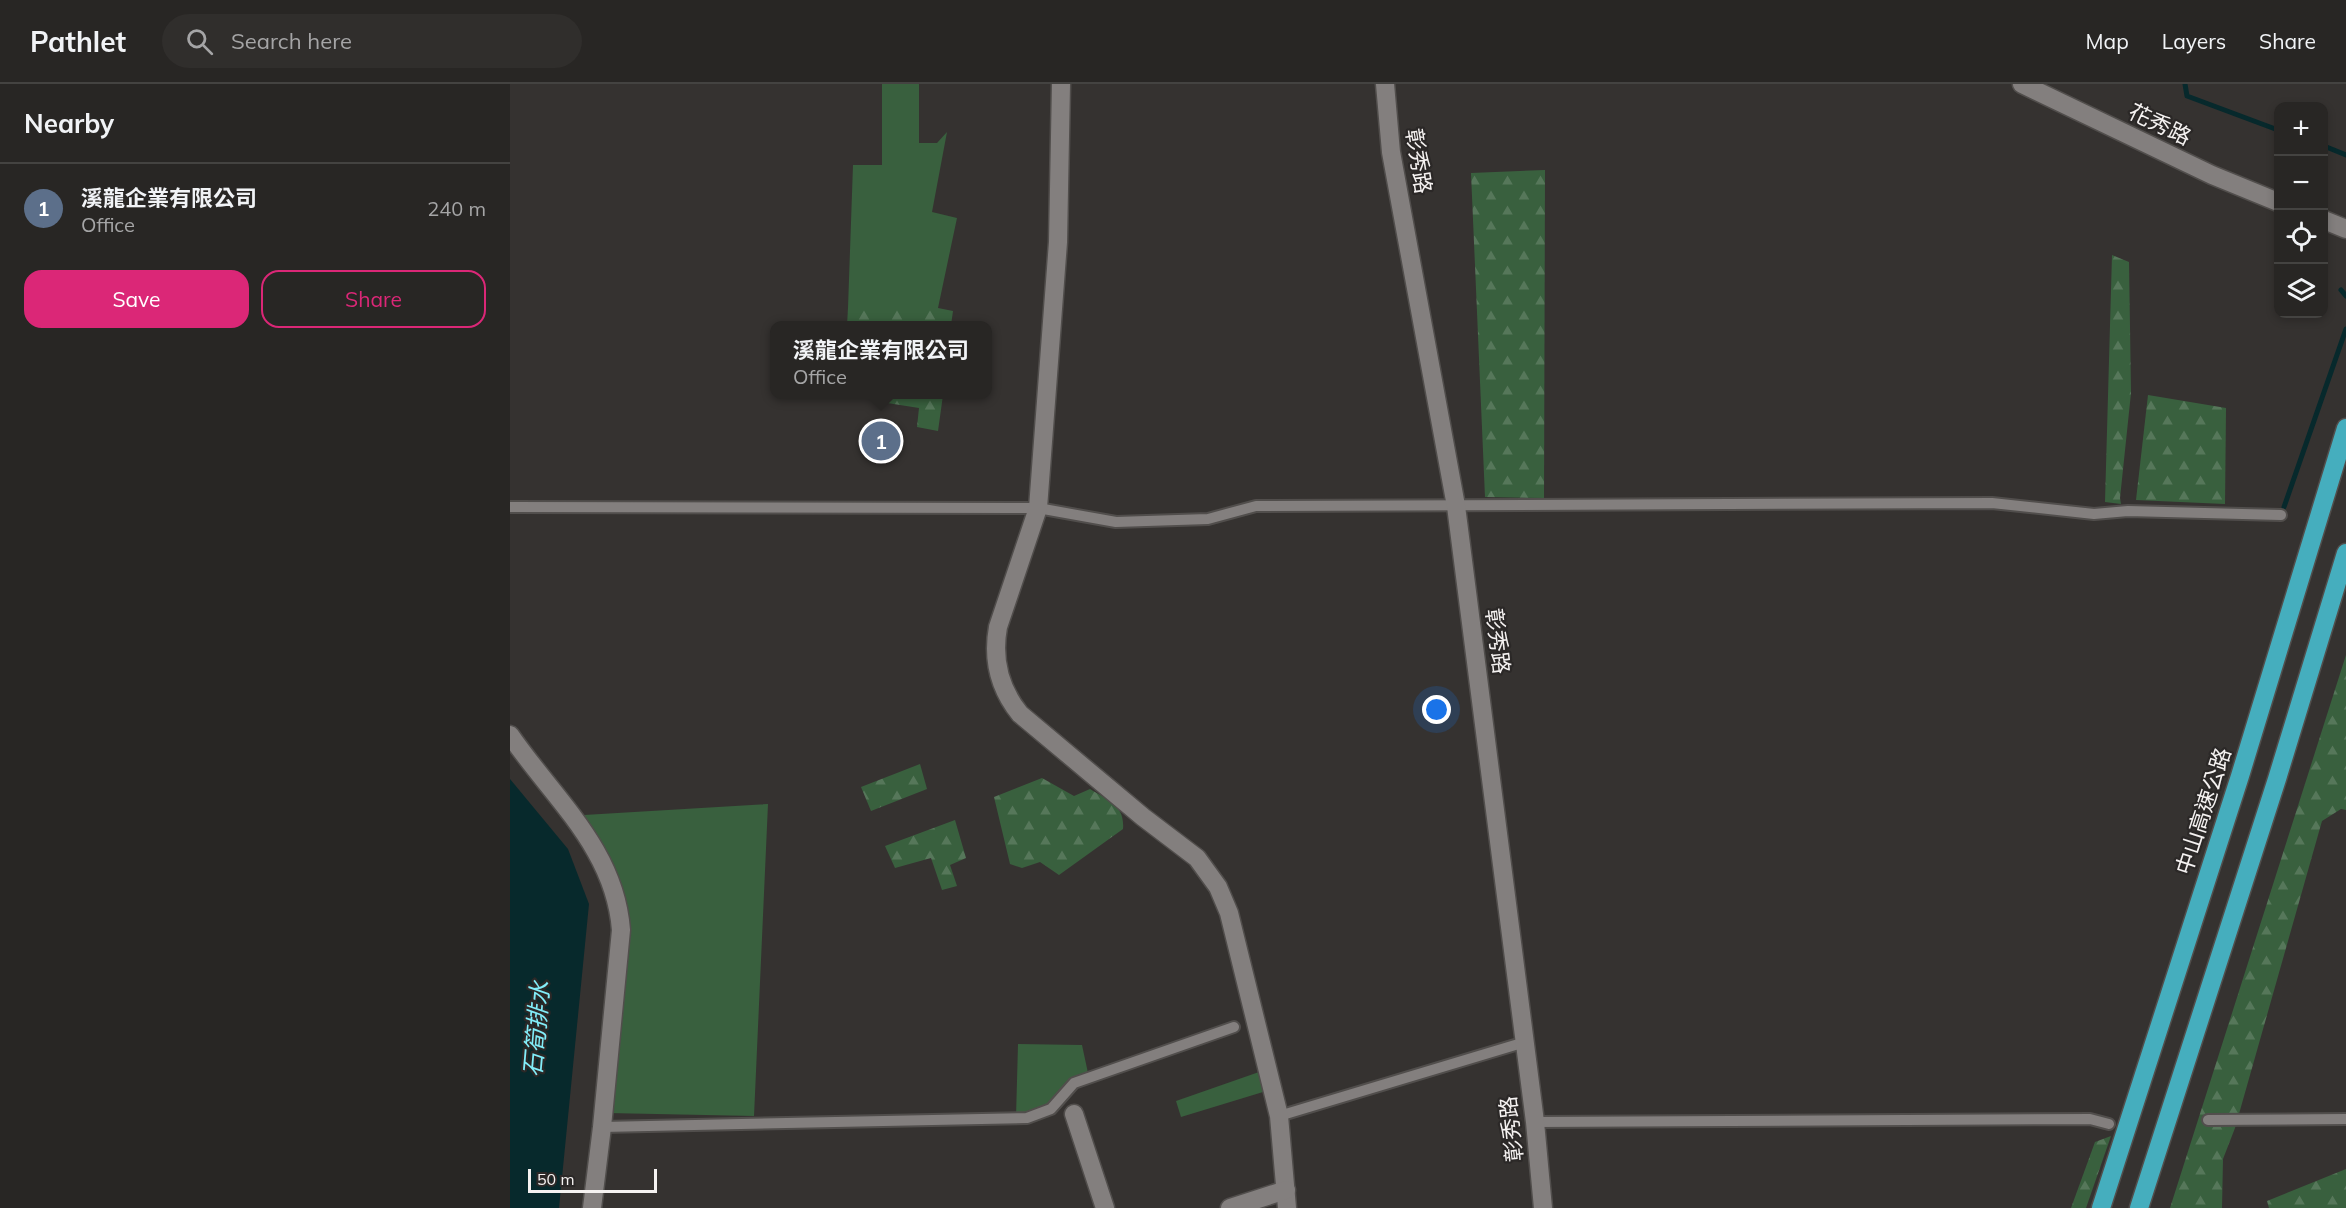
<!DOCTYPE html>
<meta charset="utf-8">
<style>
:root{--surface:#282624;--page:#302e2c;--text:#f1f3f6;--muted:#a5a5a6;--line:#444341;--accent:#db2777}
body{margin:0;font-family:Mulish,"Noto Sans TC",sans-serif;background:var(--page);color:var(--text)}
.controls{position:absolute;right:18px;top:18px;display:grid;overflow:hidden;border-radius:12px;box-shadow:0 3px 9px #0003}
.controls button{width:54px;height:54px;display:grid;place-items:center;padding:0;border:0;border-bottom:2px solid var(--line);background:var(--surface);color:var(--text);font:30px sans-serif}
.scale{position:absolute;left:18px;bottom:15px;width:129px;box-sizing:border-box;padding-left:6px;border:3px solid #f5f2f1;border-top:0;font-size:16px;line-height:21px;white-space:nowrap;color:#f5f2f1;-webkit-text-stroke:4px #2b2827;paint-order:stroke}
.you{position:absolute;left:927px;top:626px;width:21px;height:21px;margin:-15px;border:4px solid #fff;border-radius:50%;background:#1a73e8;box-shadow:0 0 0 9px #1a73e833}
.badge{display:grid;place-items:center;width:39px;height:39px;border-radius:50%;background:var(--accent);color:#fff;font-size:20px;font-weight:700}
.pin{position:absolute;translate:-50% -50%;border:3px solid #fff;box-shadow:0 2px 6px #0006}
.popup{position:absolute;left:260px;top:237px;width:222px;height:78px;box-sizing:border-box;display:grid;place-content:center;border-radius:12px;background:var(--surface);filter:drop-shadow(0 2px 4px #0005);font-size:20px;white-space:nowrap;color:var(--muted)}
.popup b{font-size:22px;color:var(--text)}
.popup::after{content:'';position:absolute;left:50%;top:100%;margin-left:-12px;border:12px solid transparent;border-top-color:var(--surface)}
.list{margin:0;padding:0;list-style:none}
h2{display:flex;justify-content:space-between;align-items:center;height:78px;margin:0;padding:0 24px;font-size:26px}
h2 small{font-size:20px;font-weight:400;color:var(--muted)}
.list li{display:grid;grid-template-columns:39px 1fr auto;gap:18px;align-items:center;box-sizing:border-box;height:90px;padding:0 24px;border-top:2px solid var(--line)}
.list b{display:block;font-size:22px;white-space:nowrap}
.list p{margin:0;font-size:20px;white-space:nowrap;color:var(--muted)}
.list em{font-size:20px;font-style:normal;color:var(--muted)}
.actions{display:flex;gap:12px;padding:18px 24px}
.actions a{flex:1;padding:14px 0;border:2px solid var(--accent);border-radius:18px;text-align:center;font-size:21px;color:var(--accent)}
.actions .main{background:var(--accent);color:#fff}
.icon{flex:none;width:33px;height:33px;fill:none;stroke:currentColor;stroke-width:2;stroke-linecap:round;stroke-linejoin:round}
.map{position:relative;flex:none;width:1836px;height:1124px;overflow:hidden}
header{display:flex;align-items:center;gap:36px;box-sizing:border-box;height:84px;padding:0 30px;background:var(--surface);border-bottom:2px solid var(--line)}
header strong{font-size:28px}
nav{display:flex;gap:33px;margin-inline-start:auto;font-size:21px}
.search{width:420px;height:54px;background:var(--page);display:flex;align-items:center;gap:15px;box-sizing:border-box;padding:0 21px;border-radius:33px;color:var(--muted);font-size:22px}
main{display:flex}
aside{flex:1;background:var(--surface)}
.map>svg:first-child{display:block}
.grass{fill:#39603e}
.forest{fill:url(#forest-firs)}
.water{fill:#07292c}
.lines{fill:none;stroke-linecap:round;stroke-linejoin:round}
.stream{stroke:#07292c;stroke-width:5}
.lane-casing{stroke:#514e4c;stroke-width:14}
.street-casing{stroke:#514e4c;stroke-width:21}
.secondary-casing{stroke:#514e4c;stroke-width:21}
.highway-casing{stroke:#514e4c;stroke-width:21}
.lane{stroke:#837f7e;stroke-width:10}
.street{stroke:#837f7e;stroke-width:18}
.secondary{stroke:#837f7e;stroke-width:18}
.highway{stroke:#45aebe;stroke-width:18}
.labels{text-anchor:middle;stroke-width:4.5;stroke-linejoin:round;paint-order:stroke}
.street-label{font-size:22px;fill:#f5f2f1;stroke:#2b2827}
.water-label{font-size:24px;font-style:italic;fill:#82eefa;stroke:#2b2827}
</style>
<header>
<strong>Pathlet</strong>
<div class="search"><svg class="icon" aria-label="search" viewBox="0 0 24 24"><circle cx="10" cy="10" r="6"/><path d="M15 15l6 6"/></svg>Search here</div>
<nav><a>Map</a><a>Layers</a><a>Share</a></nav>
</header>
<main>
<aside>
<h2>Nearby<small></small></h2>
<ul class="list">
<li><span class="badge" style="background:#5c6f8a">1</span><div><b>溪龍企業有限公司</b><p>Office</p></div><em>240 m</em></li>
</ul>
<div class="actions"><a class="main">Save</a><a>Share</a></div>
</aside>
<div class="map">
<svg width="1836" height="1124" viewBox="0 0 1836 1124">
<defs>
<pattern id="forest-firs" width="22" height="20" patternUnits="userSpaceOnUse" patternTransform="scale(1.5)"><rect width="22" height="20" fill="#39603e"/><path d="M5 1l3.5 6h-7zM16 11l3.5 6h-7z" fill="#56775a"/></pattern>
</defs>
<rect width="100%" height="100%" fill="#353230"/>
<g class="grass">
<polygon points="372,0 409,0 409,59 427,59 437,48 422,128 447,134 428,224 338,224 343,81 372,81"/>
<polygon points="258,720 244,1032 97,1029 105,807 74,731"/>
<polygon points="508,960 572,961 578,989 556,998 537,1030 506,1033"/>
<polygon points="749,988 753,1008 671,1033 666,1017"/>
</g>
<g class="forest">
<polygon points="1035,86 1034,414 975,413 961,89"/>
<polygon points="1602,171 1619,178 1621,309 1610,414 1611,420 1595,418"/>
<polygon points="338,224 428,224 443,227 441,241 337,242"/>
<polygon points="371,311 433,311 428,347 407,343 409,324 371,318"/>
<polygon points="1638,311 1716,324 1715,420 1626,416"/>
<polygon points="1836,571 1836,726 1831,725 1812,737 1725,1044 1713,1075 1712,1124 1660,1124"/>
<polygon points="410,680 417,705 361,727 351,703"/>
<path d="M532,694L564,712L580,705C598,716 615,721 613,745L549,791L530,778L512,784L500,780L484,713Z"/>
<polygon points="445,736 456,774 440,781 447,802 432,806 421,774 385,784 375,762"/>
<polygon points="1601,1052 1576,1124 1561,1124 1585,1058"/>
<polygon points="1836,1085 1836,1124 1759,1124 1757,1117"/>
</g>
<polygon class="water" points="0,695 58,765 79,820 49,1124 0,1124"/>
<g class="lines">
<g class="stream">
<polyline points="1675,0 1677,12 1768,46"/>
<polyline points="1814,62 1836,71"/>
<polyline points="1831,206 1836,212"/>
<polyline points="1774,423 1836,245"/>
</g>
<g class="lane-casing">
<g id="lane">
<polyline points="0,423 528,424 606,438 698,435 746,422 1482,419 1584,430 1618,427 1771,431"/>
<polyline points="769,1032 1015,958"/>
<polyline points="1698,1036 1836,1035"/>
<polyline points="1025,1038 1580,1035 1599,1040"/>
<polyline points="92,1043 517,1034 541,1025 564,999 724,943"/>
</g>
</g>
<g class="street-casing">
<g id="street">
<path d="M551,0L548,158L528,424L488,543C482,576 489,604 510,630L633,733L687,774L708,803L719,829L769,1032L777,1124"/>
<path d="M0,651C44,715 105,765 111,846L92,1043L82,1124"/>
<polyline points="564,1030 595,1124"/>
<polyline points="720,1124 776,1106"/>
</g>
</g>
<g class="secondary-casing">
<g id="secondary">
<polyline points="875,0 881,68 946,422 1025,1038 1033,1124"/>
<polyline points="1512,0 1702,91 1768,118"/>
<polyline points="1814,136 1836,145"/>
</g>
</g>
<g class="highway-casing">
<g id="highway">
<polyline points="1591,1124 1730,692 1836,344"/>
<polyline points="1629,1124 1767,695 1836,469"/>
</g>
</g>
<use href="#lane" class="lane"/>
<use href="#street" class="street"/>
<use href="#secondary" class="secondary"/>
<use href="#highway" class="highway"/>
</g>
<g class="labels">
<g class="street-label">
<text transform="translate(1650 40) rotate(26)" y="8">花秀路</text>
<text transform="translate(909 77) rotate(81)" y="8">彰秀路</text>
<text transform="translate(988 557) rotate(83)" y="8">彰秀路</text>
<text transform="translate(1693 727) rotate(-72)" y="8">中山高速公路</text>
<text transform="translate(1001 1045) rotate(-96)" y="8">彰秀路</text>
</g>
<g class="water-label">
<text transform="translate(27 945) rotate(-85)" y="8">石筍排水</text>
</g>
</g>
</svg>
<div class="controls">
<button>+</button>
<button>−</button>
<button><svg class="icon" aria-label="locate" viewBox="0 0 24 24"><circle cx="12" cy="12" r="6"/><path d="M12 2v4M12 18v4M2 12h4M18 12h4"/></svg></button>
<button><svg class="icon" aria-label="layers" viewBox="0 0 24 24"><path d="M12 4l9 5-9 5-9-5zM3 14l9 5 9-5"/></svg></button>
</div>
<div class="scale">50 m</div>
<div class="you"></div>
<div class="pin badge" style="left:371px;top:357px;background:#5c6f8a">1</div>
<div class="popup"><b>溪龍企業有限公司</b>Office</div>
</div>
</main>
